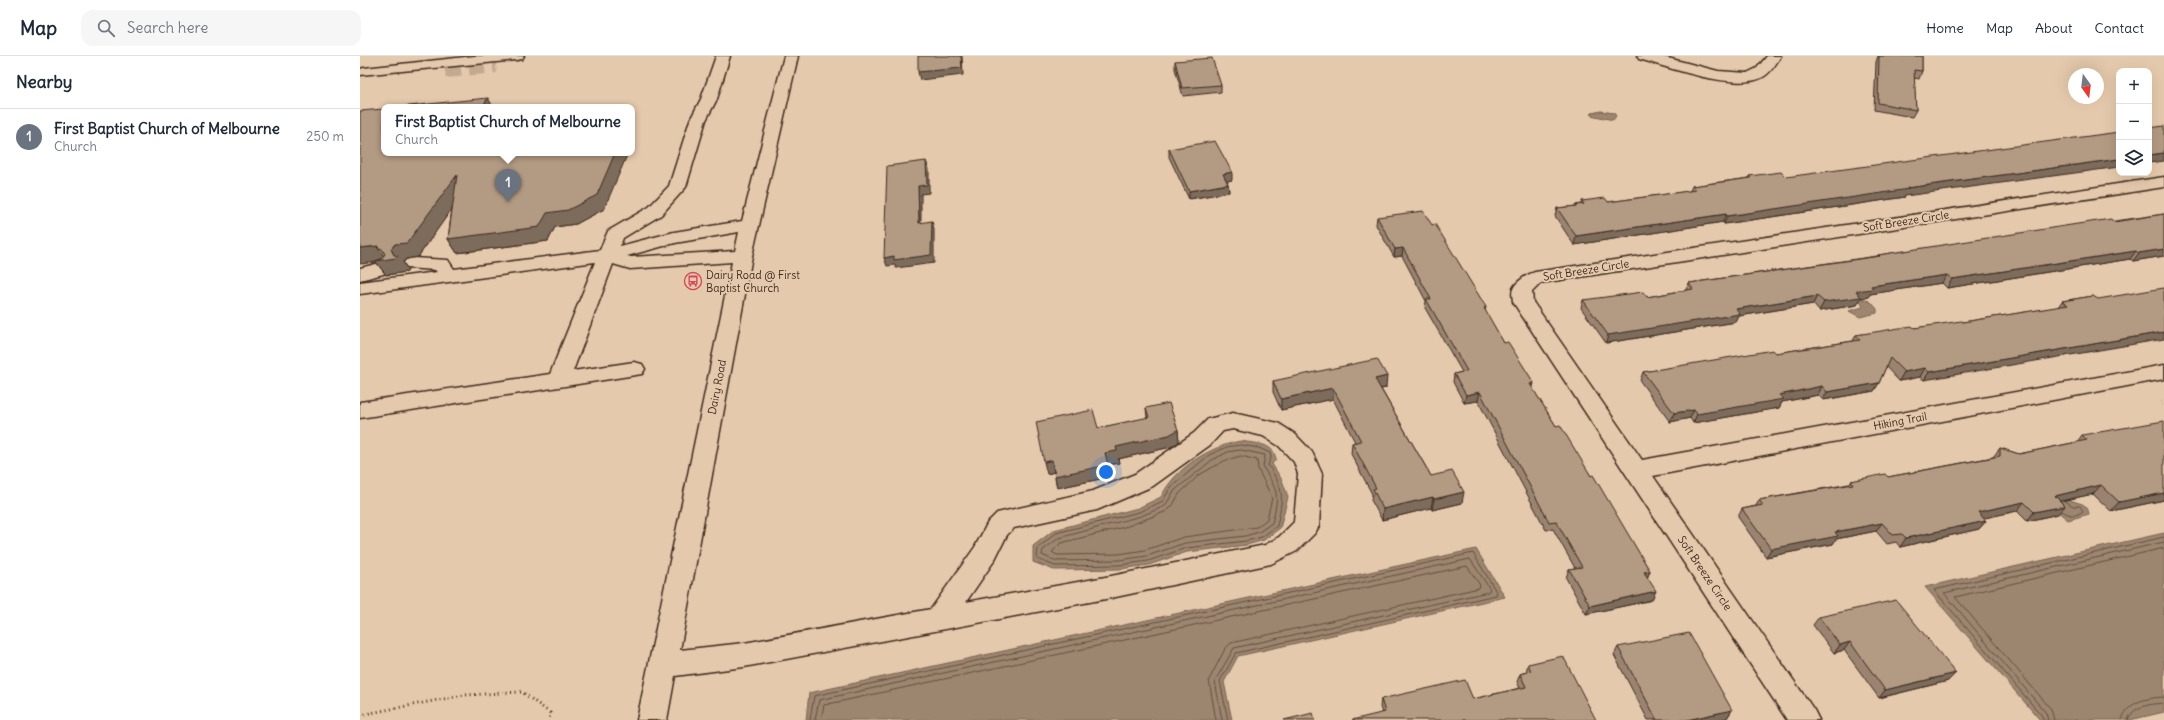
<!DOCTYPE html>
<meta charset="utf-8">
<style>
:root{--surface:#fff;--page:#f6f6f7;--text:#1f2937;--muted:#747a83;--line:#e0e1e3;--accent:#d93025}
body{margin:0;font-family:Delius,sans-serif;background:var(--page);color:var(--text)}
.controls{position:absolute;right:12px;top:12px;display:grid;overflow:hidden;border-radius:8px;box-shadow:0 4px 16px #0002}
.controls button{width:36px;height:36px;display:grid;place-items:center;padding:0;border:0;border-bottom:1px solid var(--line);background:var(--surface);color:var(--text);font:20px sans-serif}
.compass{position:absolute;left:1708px;top:12px;width:36px;height:36px;border-radius:50%;background:var(--surface);box-shadow:0 4px 16px #0002;rotate:166deg}
.you{position:absolute;left:746px;top:416px;width:14px;height:14px;margin:-10px;border:3px solid #fff;border-radius:50%;background:#1a73e8;box-shadow:0 0 0 6px #1a73e833}
.badge{display:grid;place-items:center;width:26px;height:26px;border-radius:50%;background:var(--accent);color:#fff;font-size:13px;font-weight:700}
.pin{position:absolute;translate:-50% -33px;filter:drop-shadow(0 1px 2px #0008)}
.pin::after{content:'';position:absolute;top:21px;width:14px;height:12px;background:inherit;clip-path:polygon(0 0,100% 0,50% 100%)}
.popup{position:absolute;left:21px;top:48px;width:254px;height:52px;box-sizing:border-box;display:grid;place-content:center;border-radius:8px;background:var(--surface);filter:drop-shadow(0 1px 3px #0005);font-size:13px;white-space:nowrap;color:var(--muted)}
.popup b{font-size:15px;color:var(--text)}
.popup::after{content:'';position:absolute;left:50%;top:100%;margin-left:-8px;border:8px solid transparent;border-top-color:var(--surface)}
.list{margin:0;padding:0;list-style:none}
h2{display:flex;justify-content:space-between;align-items:center;height:52px;margin:0;padding:0 16px;font-size:17px}
h2 small{font-size:13px;font-weight:400;color:var(--muted)}
.list li{display:grid;grid-template-columns:26px 1fr auto;gap:12px;align-items:center;box-sizing:border-box;height:56px;padding:0 16px;border-top:1px solid var(--line)}
.list b{display:block;font-size:15px;white-space:nowrap}
.list p{margin:0;font-size:13px;white-space:nowrap;color:var(--muted)}
.list em{font-size:13px;font-style:normal;color:var(--muted)}
.icon{flex:none;width:22px;height:22px;fill:none;stroke:currentColor;stroke-width:2;stroke-linecap:round;stroke-linejoin:round}
.map{position:relative;flex:none;width:1804px;height:664px;overflow:hidden}
header{display:flex;align-items:center;gap:24px;box-sizing:border-box;height:56px;padding:0 20px;background:var(--surface);border-bottom:1px solid var(--line)}
header strong{font-size:19px}
nav{display:flex;gap:22px;margin-inline-start:auto;font-size:14px}
.search{width:280px;height:36px;background:var(--page);display:flex;align-items:center;gap:10px;box-sizing:border-box;padding:0 14px;border-radius:12px;color:var(--muted);font-size:15px}
main{display:flex}
aside{flex:1;background:var(--surface)}
.map>svg:first-child{display:block}
.water{fill:#9d8670;stroke:#76614f}
.lines{fill:none;stroke-linecap:round;stroke-linejoin:round}
.shore{stroke:#624f3f;stroke-width:1}
.minor-tunnel{stroke:#c3a990;stroke-width:16;stroke-dasharray:16 8;stroke-linecap:butt}
.minor-casing{stroke:#3b2a1e;stroke-width:3}
.path-far1{stroke:#3b2a1e;stroke-width:2.5;stroke-dasharray:1 3;stroke-linecap:butt}
.path{stroke:#3b2a1e;stroke-width:3;stroke-dasharray:1 3.5;stroke-linecap:butt}
.minor{fill:#e5c9ac;fill-rule:evenodd}
.wall{fill:#9a8471;stroke:#3b2a1e}
.shaded-wall{fill:#7d6c5c;stroke:#3b2a1e}
.building{fill:#b39a83;stroke:#3b2a1e}
.labels{text-anchor:middle;stroke-width:4;stroke-linejoin:round;paint-order:stroke}
.street-label{font-size:11px;fill:#3b2a1e;stroke:#e5c9ac}
.poi-label{font-size:11px;fill:#3b2a1e;stroke:#e5c9ac;text-anchor:start}
</style>
<header>
<strong>Map</strong>
<div class="search"><svg class="icon" aria-label="search" viewBox="0 0 24 24"><circle cx="10" cy="10" r="6"/><path d="M15 15l6 6"/></svg>Search here</div>
<nav><a>Home</a><a>Map</a><a>About</a><a>Contact</a></nav>
</header>
<main>
<aside>
<h2>Nearby<small></small></h2>
<ul class="list">
<li><span class="badge" style="background:#6b7280">1</span><div><b>First Baptist Church of Melbourne</b><p>Church</p></div><em>250 m</em></li>
</ul>
</aside>
<div class="map">
<svg width="1804" height="664" viewBox="0 0 1804 664">
<rect width="100%" height="100%" fill="#e5c9ac"/>
<filter id="ink" filterUnits="userSpaceOnUse"><feTurbulence type="fractalNoise" baseFrequency=".025" numOctaves="2"/><feDisplacementMap in="SourceGraphic" scale="8" xChannelSelector="R" yChannelSelector="G"/><feConvolveMatrix kernelMatrix="1 2 1 2 8 2 1 2 1" color-interpolation-filters="sRGB"/></filter>
<g filter="url(#ink)">
<g class="water">
<polygon points="1241,55 1254,57 1256,60 1253,64 1231,59 1232,57"/>
<polygon points="1504,243 1511,246 1517,253 1517,257 1500,261 1489,255 1503,251 1500,245"/>
<path d="M881,385C896,388 913,386 916,403L912,408L922,424L928,441L920,472L904,484L887,489L827,496L789,509L760,513L694,514L673,506V490L694,474L778,452L801,441C815,412 850,390 881,385Z"/>
<path d="M1702,437C1705,440 1709,444 1713,445C1721,448 1727,447 1729,458L1708,464L1697,455Z"/>
<polygon points="1804,477 1804,656 1770,664 1680,664 1565,531"/>
<polygon points="1116,493 1145,541 878,600 864,626 872,664 446,664 449,637"/>
</g>
<g class="lines">
<g class="shore">
<path d="M881,389L899,392L910,397L911,401L908,409C925,435 923,440 917,470L902,481L886,485L826,492L788,505L759,509L695,510L677,503L678,492L696,477L779,456L803,445L810,432L849,399L867,391Z"/>
<path d="M881,394L905,399L903,411C919,437 919,438 912,467L899,476L885,480L825,487L787,500L759,504L696,505L682,499L683,494L699,482L781,460L805,450L814,435L852,404L868,396Z"/>
<polygon points="881,400 897,404 898,413 912,442 907,463 897,471 824,481 785,494 759,498 697,499 692,496 701,487 768,470 807,455 813,449 819,438 839,419 864,405"/>
<path d="M1702,455C1710,460 1715,461 1723,455L1720,450H1713L1705,445"/>
<polyline points="450,664 454,640 1113,497 1137,537 1136,539 876,597 860,625 868,664"/>
<polyline points="455,664 459,644 1110,503 1130,533 1128,536 874,592 855,625 862,664"/>
<polyline points="461,664 464,649 1107,510 1120,529 1119,532 871,587 865,593 849,624 856,664"/>
<polyline points="1683,664 1682,660 1574,534 1804,481"/>
<polyline points="1688,664 1686,657 1584,537 1804,486"/>
<polyline points="1694,664 1691,653 1595,541 1804,492"/>
<path d="M1762,664C1767,645 1787,642 1804,641"/>
<path d="M1768,664C1772,650 1791,648 1804,647"/>
</g>
<polyline class="minor-tunnel" points="85,14 136,9"/>
<g class="minor-casing">
<g id="minor">
<polygon points="115,0 164,0 162,3 157,4 0,19 0,13 4,12"/>
<path d="M356,0H370L357,43L346,64L326,131L301,159L263,182L260,190L314,176L382,165L424,0H438L392,200L320,594L384,587L571,553L615,491L628,466L637,457L733,435L775,418L834,377L848,363L873,357L918,367L935,378L952,396L962,418L959,470L955,477L937,495L911,508L751,542L384,611L315,620L307,664H277L372,206L270,213L253,208L213,315L274,306L282,308L285,313L282,318L0,362V346L190,318L235,206L0,238V226L77,216L75,214L46,212L43,208L46,204L53,202L88,204L94,213L240,194L248,175L289,151L309,130L330,64L341,43ZM379,176L375,195L271,201L267,200L315,187ZM873,373L903,380L919,390L934,406L938,418L934,466L919,481L905,489L751,520L606,546L634,505L647,479L654,472L737,454L793,430L850,389L863,375Z"/>
<path d="M1277,0H1300L1358,15L1387,17L1397,12L1407,0H1421C1416,7 1411,17 1403,21C1377,36 1308,11 1279,3Z"/>
<path d="M1804,121V131L1181,227L1172,236L1173,246L1282,404L1804,309V323L1293,420L1454,654L1459,664H1427L1153,246C1153,242 1151,237 1153,233C1156,225 1168,218 1175,216Z"/>
<polygon points="24,206 31,208 34,212 31,216 0,224 0,212"/>
</g>
</g>
<polyline class="path-far1" points="1801,347 1804,347"/>
<polyline class="path" points="0,659 104,639 162,636 190,657 189,664"/>
<use href="#minor" class="minor"/>
</g>
<g class="wall">
<polygon points="1518,0 1562,0 1562,15 1559,23 1554,22 1556,54 1552,61 1514,54 1516,6"/>
<polygon points="815,5 861,29 861,36 823,40 815,13"/>
<polygon points="0,55 244,153 216,168 195,171 188,185 97,197 88,183 92,152 58,201 46,203 43,206 48,214 47,216 26,219 16,206"/>
<polygon points="809,93 872,124 867,125 868,128 869,136 829,143 809,101"/>
<polygon points="1389,120 1426,121 1545,140 1545,141 1364,168 1363,166 1214,189 1195,160 1197,152 1216,150 1216,149 1221,148 1222,145 1248,146 1330,135 1332,130 1389,122"/>
<polygon points="1804,158 1804,200 1773,205 1770,203 1587,232 1582,227 1510,238 1509,241 1501,242 1497,249 1459,255 1453,248 1379,260 1376,266 1246,287 1221,252 1223,244 1287,241 1326,234 1329,227 1517,200 1518,199"/>
<polygon points="1017,161 1126,251 1125,255 1144,287 1196,370 1231,420 1290,515 1287,521 1292,544 1226,558 1206,522 1209,513 1215,512 1193,473 1186,474 1118,345 1104,347 1093,326 1094,318 1102,316 1065,252 1066,245 1042,200 1034,201 1016,169"/>
<polygon points="1733,240 1564,324 1560,321 1539,325 1526,311 1519,327 1514,335 1463,344 1458,339 1422,346 1419,352 1333,367 1330,362 1310,366 1280,325 1283,316 1416,297 1493,285 1496,279 1603,266 1698,251 1702,245"/>
<polygon points="913,325 1026,332 1021,333 1071,420 1102,447 1072,454 1071,452 1022,464 1011,444 1012,438 991,398 992,387 995,386 973,343 921,354 913,336"/>
<polygon points="786,352 818,374 819,386 811,391 758,403 759,407 748,409 750,421 697,432 694,416 687,418 738,372 787,362"/>
<polygon points="1722,379 1804,444 1751,455 1733,438 1700,445 1698,458 1667,465 1657,455 1623,462 1626,465 1619,473 1540,491 1536,486 1527,488 1516,475 1476,483 1473,488 1406,501 1378,461 1382,453 1396,450 1399,444 1489,428 1491,425 1528,421 1633,401 1640,392 1659,398 1717,386"/>
<polygon points="1459,561 1588,625 1519,642 1484,594 1474,597 1453,569"/>
<polygon points="1258,591 1372,654 1367,662 1358,664 1288,664 1254,599"/>
<polygon points="1168,608 1236,664 1022,657 1020,651 1021,643 1113,643 1160,632 1157,626 1160,618 1166,616"/>
</g>
<g class="shaded-wall">
<polygon points="601,0 602,0 603,19 560,24 558,16"/>
<polygon points="128,42 133,51 122,51"/>
<polygon points="255,97 268,97 244,153 216,168 195,171 188,185 97,197 88,183 187,157"/>
<polygon points="1804,97 1804,105 1789,107 1789,99"/>
<polygon points="1759,103 1759,111 1545,140 1545,141 1364,168 1367,160 1547,132"/>
<polygon points="566,105 569,113 569,137 561,138 561,175 559,167 558,130"/>
<polygon points="872,116 872,124 863,126 863,118"/>
<polygon points="97,119 106,133 58,201 46,203 43,206 48,214 47,216 26,219 16,206 0,208 0,192 18,190 17,191 26,203 34,199 31,193"/>
<polygon points="868,128 869,136 829,143 829,135"/>
<polygon points="1366,158 1363,166 1214,189 1216,180"/>
<polygon points="572,165 574,173 574,207 536,212 535,209 527,210 524,202 534,200"/>
<polygon points="1043,192 1042,200 1034,201 1035,193"/>
<polygon points="1804,193 1804,200 1773,205 1779,197"/>
<polygon points="1776,195 1770,203 1587,232 1592,223"/>
<polygon points="1587,219 1582,227 1510,238 1509,241 1501,242 1497,249 1459,255 1464,246 1511,230"/>
<polygon points="1457,240 1453,248 1379,260 1376,266 1246,287 1248,279 1376,253"/>
<polygon points="1804,276 1804,283 1564,324 1569,316"/>
<polygon points="1565,312 1560,321 1539,325 1544,316"/>
<polygon points="1027,320 1026,332 1014,334 1015,323"/>
<polygon points="1174,327 1172,335 1170,328"/>
<polygon points="1519,327 1514,335 1463,344 1467,336"/>
<polygon points="1462,330 1458,339 1422,346 1419,352 1333,367 1337,358 1419,339"/>
<polygon points="973,332 973,343 921,354 921,343"/>
<polygon points="1120,336 1118,345 1104,347 1106,339"/>
<polygon points="1334,354 1330,362 1310,366 1314,357"/>
<polygon points="818,374 819,386 811,391 758,403 759,407 748,409 750,421 697,432 695,420 745,397 756,391"/>
<polygon points="692,404 694,416 687,418 684,406"/>
<polygon points="1741,429 1733,438 1687,448 1695,440"/>
<polygon points="1104,436 1102,447 1072,454 1074,443"/>
<polygon points="1804,437 1804,444 1751,455 1759,446"/>
<polygon points="1073,441 1071,452 1022,464 1023,453"/>
<polygon points="1664,446 1657,455 1611,465 1618,456"/>
<polygon points="1705,450 1698,458 1667,465 1674,456"/>
<polygon points="1626,465 1619,473 1540,491 1546,482"/>
<polygon points="1522,467 1516,475 1476,483 1473,488 1406,501 1411,493 1475,476"/>
<polygon points="1290,515 1287,523 1284,516"/>
<polygon points="1296,535 1292,544 1226,558 1230,550"/>
<polygon points="1490,586 1484,594 1474,597 1480,589"/>
<polygon points="1596,617 1588,625 1519,642 1525,634"/>
<polygon points="1372,654 1367,662 1358,664 1327,664"/>
</g>
<g class="building">
<polygon points="558,0 601,0 602,12 558,16"/>
<polygon points="1519,0 1562,0 1562,15 1554,14 1556,54 1518,47"/>
<polygon points="852,2 861,29 822,32 815,5"/>
<polygon points="128,42 122,51 39,51"/>
<polygon points="24,53 24,97 255,97 237,139 208,154 187,157 179,171 88,183 97,119 47,187 35,188 31,193 34,199 38,200 36,202 15,205 21,203 25,198 22,193 17,191 18,190 0,192 0,55"/>
<polygon points="1804,70 1804,97 1789,99 1789,72"/>
<polygon points="1759,76 1759,103 1547,132 1549,133 1367,160 1366,158 1216,180 1197,152 1217,150 1216,149 1224,148 1222,145 1245,142 1248,146 1336,134 1332,130 1391,122 1389,120 1421,116 1426,121"/>
<polygon points="855,85 872,116 863,118 868,128 829,135 809,93"/>
<polygon points="566,105 567,129 558,130 559,167 572,165 571,199 534,204 534,200 524,202 527,110"/>
<polygon points="1063,155 1072,169 1075,168 1126,251 1124,252 1144,287 1148,286 1174,327 1170,328 1196,370 1200,369 1231,420 1233,419 1290,515 1284,516 1296,535 1230,550 1209,513 1222,511 1196,465 1189,466 1120,336 1106,339 1094,318 1107,315 1066,243 1071,243 1043,192 1035,193 1017,161"/>
<polygon points="1804,158 1804,193 1779,197 1776,195 1592,223 1587,219 1511,230 1513,233 1496,235 1501,241 1464,246 1457,240 1376,253 1380,258 1248,279 1223,244 1283,236 1287,241 1333,233 1329,227 1520,200 1518,199 1724,167 1751,163 1754,166"/>
<polygon points="1804,232 1804,276 1569,316 1565,312 1544,316 1530,302 1519,327 1467,336 1462,330 1419,339 1424,343 1337,358 1334,354 1314,357 1283,316 1413,294 1416,297 1500,284 1496,279 1552,270 1554,272 1601,265 1603,266 1708,249 1702,245 1733,240 1738,243"/>
<polygon points="1017,303 1027,320 1015,323 1071,420 1092,415 1104,436 1074,443 1073,441 1023,453 1013,433 1016,432 992,387 1001,385 973,332 921,343 913,325"/>
<polygon points="809,347 818,374 809,379 756,391 757,395 745,397 748,409 695,420 692,404 684,406 676,366 733,354 738,372 789,361 786,352"/>
<polygon points="1804,365 1804,437 1759,446 1741,429 1695,440 1705,450 1674,456 1664,446 1618,456 1626,465 1546,482 1542,478 1533,479 1522,467 1475,476 1478,480 1411,493 1382,453 1403,449 1399,444 1493,428 1491,425 1525,418 1528,421 1640,400 1640,392 1659,398 1727,384 1722,379"/>
<polygon points="1536,544 1596,617 1525,634 1490,586 1480,589 1459,561"/>
<polygon points="1329,577 1372,654 1327,664 1297,664 1258,591"/>
<polygon points="1203,600 1236,664 992,664 1025,656 1021,643 1105,624 1113,643 1166,631 1160,618 1171,615 1168,608"/>
<polygon points="953,657 955,664 924,664"/>
</g>
</g>
<defs>
<g id="bus-ring" transform="scale(0.9)"><circle r="9.5" fill="#e5c9ac" stroke="#d1495b" stroke-width="1.5"/><path d="M-5-6H5V4H4V6H2V4H-2V6H-4V4H-5ZM-3.5-4V0h7V-4ZM-3.5 1.2v1.5H-2V1.2ZM2 1.2v1.5H3.5V1.2Z" fill="#d1495b"/></g>
</defs>
<g fill-rule="evenodd">
<use href="#bus-ring" x="333" y="225"/>
</g>
<g class="labels">
<g class="street-label">
<text transform="translate(1546 165) rotate(-9)" y="4">Soft Breeze Circle</text>
<text transform="translate(1226 214) rotate(-9)" y="4">Soft Breeze Circle</text>
<text transform="translate(357 331) rotate(-79)" y="4">Dairy Road</text>
<text transform="translate(1540 365) rotate(-11)" y="4">Hiking Trail</text>
<text transform="translate(1345 517) rotate(56)" y="4">Soft Breeze Circle</text>
</g>
<g class="poi-label">
<text x="346" y="223">Dairy Road @ First<tspan x="346" dy="13">Baptist Church</tspan></text>
</g>
</g>
</svg>
<div class="controls">
<button>+</button>
<button>−</button>
<button><svg class="icon" aria-label="layers" viewBox="0 0 24 24"><path d="M12 4l9 5-9 5-9-5zM3 14l9 5 9-5"/></svg></button>
</div>
<svg class="compass" viewBox="-18 -18 36 36"><path d="M0-13l5 13h-10z" fill="#e53935"/><path d="M0 13l5-13h-10z" fill="#747a83"/></svg>
<div class="you"></div>
<div class="pin badge" style="left:148px;top:146px;background:#6b7280">1</div>
<div class="popup"><b>First Baptist Church of Melbourne</b>Church</div>
</div>
</main>
